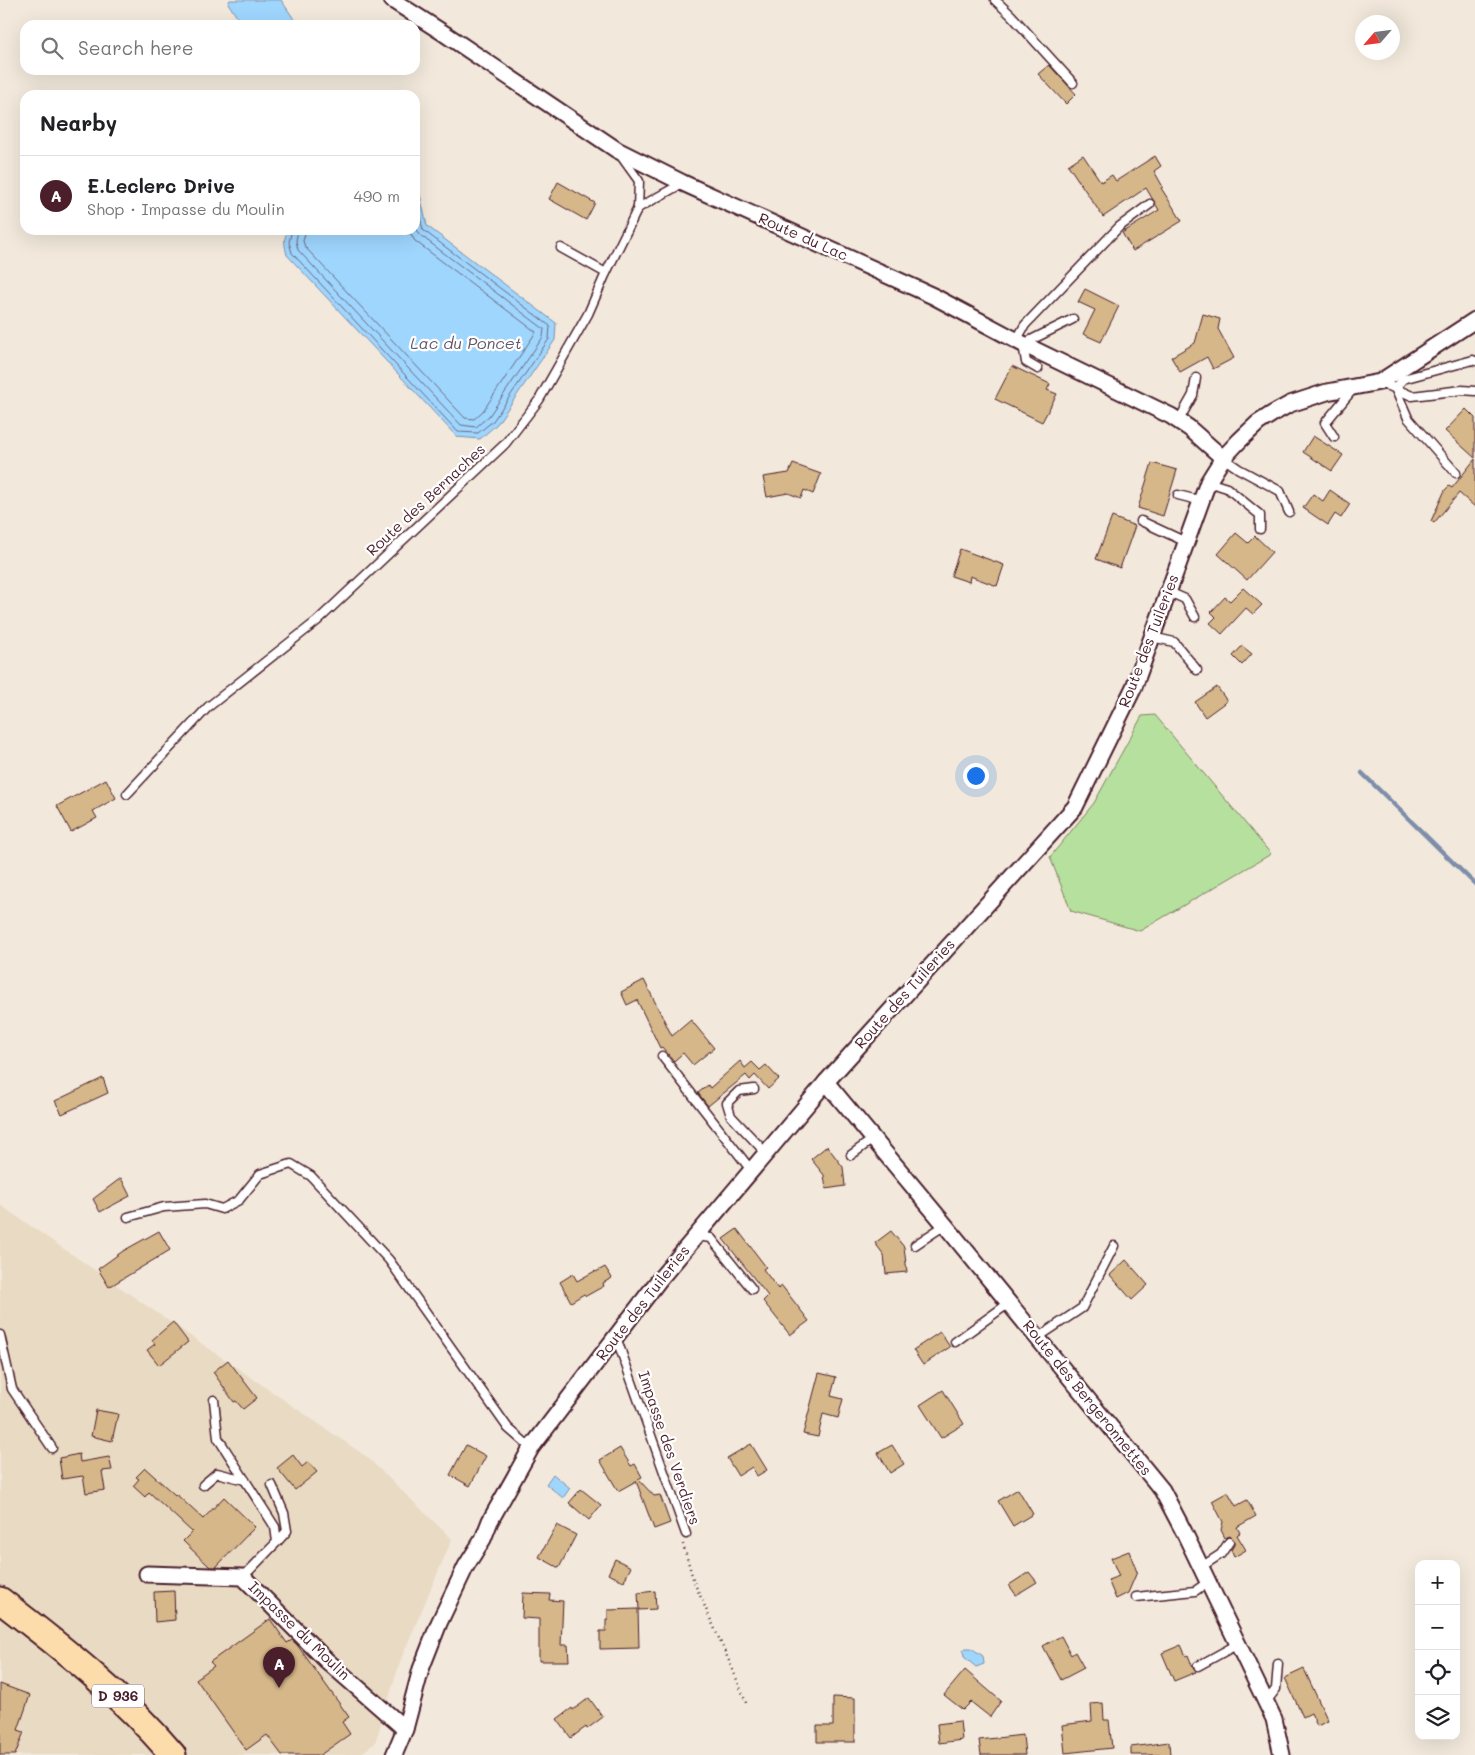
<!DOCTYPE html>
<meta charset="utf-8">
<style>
:root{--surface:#fff;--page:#f2f2f2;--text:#202124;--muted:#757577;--line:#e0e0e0;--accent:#4a1f2b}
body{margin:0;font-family:Mali,sans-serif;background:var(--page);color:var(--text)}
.controls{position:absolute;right:15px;bottom:15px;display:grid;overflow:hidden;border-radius:10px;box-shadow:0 5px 20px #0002}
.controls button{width:45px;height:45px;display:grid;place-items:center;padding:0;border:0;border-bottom:1px solid var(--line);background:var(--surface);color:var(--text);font:25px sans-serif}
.compass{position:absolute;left:1355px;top:15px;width:45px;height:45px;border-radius:50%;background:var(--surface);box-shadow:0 5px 20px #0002;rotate:242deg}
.you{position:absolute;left:975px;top:775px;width:18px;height:18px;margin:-12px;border:4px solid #fff;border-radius:50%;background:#1a73e8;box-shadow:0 0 0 8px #1a73e833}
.badge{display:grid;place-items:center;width:32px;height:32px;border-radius:50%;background:var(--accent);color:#fff;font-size:16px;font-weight:700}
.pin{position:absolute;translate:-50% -41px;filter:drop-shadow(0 1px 2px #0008)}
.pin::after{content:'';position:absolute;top:26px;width:18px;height:15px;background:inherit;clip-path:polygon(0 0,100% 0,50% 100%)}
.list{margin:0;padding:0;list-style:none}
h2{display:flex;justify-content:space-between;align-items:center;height:65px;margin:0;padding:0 20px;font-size:21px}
h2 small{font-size:16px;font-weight:400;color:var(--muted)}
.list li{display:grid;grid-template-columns:32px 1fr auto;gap:15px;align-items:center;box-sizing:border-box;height:80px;padding:0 20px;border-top:1px solid var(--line)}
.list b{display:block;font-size:19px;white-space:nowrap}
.list p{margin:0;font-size:16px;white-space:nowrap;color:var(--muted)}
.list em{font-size:16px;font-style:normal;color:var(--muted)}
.icon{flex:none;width:28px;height:28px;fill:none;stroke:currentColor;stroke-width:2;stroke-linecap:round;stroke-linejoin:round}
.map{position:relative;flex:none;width:1475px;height:1755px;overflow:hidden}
.search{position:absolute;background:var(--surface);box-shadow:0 5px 20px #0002;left:20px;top:20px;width:400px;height:55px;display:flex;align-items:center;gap:12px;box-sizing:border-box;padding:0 18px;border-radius:15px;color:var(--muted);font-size:19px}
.panel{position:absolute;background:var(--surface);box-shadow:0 5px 20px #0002;left:20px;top:90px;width:400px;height:145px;border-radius:15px}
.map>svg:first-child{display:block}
.built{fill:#e9dac3}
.green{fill:#b6e09d;stroke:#808064}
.water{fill:#9fd6fe;stroke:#7d8daa}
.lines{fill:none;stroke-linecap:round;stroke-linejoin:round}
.shore{stroke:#6c687f;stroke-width:1}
.stream{stroke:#7d8daa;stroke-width:4.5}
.building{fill:#d5b789;stroke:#4a1f2b}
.service-casing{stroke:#4a1f2b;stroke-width:11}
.minor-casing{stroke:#4a1f2b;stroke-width:19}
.primary-casing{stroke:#4a1f2b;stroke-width:29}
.path{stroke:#4a1f2b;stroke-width:2.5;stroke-dasharray:1 4;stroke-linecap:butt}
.service{stroke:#fff;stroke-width:8}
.minor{stroke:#fff;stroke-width:15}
.primary{stroke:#fddcac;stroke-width:25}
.labels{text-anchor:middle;stroke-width:4.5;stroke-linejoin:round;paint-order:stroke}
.shield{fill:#fff;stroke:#80626b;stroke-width:1}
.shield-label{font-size:14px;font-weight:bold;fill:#4a1f2b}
.street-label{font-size:15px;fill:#4a1f2b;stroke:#fff}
.water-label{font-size:16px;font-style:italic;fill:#64566a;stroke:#fff}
</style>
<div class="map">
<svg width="1475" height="1755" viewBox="0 0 1475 1755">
<rect width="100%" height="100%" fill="#f2e9dc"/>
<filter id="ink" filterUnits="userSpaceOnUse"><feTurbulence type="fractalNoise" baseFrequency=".02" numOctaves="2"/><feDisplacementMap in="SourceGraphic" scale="10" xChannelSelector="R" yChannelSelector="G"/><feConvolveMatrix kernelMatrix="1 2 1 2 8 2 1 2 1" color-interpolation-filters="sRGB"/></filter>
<g filter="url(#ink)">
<polygon class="built" points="0,1205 367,1457 452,1539 401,1659 375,1743 359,1755 0,1755"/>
<polygon class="green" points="1155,715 1271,854 1140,931 1071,911 1050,857 1094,803 1142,716"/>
<g class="water">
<polygon points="230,0 281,0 298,25 242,25 228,3"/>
<path d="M415,188L419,190L427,226L556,323L555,340L497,424L480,439L457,437L287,255C285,246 282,238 289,230H415Z"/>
<polygon points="553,1474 570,1488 563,1498 546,1484"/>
<polygon points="966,1648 971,1648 983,1656 984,1664 976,1667 964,1657 963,1650"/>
</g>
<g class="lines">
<g class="shore">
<polyline points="292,230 289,242 292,253 458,432 478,433 493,421 549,339 550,326 423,230 415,195"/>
<polyline points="298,230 296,241 298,250 461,425 476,427 489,416 543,337 544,329 420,235 415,226"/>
<polyline points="306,230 303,241 305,247 465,418 474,419 483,411 536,332 415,241 408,230"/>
</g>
<polyline class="stream" points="1362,773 1475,884"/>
</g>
<g class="building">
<polygon points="1049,65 1076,94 1066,104 1038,74"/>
<polygon points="1083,155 1101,182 1112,175 1116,181 1155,156 1161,166 1154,171 1163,187 1161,188 1182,221 1133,251 1122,233 1159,210 1146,188 1103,217 1068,165"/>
<polygon points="558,182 595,203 586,220 549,199"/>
<polygon points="1085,289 1119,306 1101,342 1083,334 1095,310 1078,302"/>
<polygon points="1203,314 1220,319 1218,329 1234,358 1213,369 1207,357 1180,372 1171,357 1195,343"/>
<polygon points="1012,366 1050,384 1047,390 1057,394 1042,422 995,399"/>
<polygon points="1466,409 1475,418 1475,458 1445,431"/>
<polygon points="1313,436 1343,455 1332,471 1303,452"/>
<polygon points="1475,459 1475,507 1459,493 1434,523 1431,521 1445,490 1449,486 1452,488"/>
<polygon points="1152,463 1177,470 1163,516 1138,508"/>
<polygon points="793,464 821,474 813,494 804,490 801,498 788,493 767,497 763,477 789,473"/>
<polygon points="1330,490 1350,504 1341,518 1335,514 1328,525 1303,508 1313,494 1323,501"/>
<polygon points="1112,517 1135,526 1120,568 1096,559"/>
<polygon points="1236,533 1248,543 1255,536 1272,552 1247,580 1218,554"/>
<polygon points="960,549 1004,565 997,586 970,576 969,582 951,576"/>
<polygon points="1243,588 1262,605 1253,614 1246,608 1222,634 1210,623 1216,617 1211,612 1225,597 1230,601"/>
<polygon points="1242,646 1252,654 1242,665 1233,656"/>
<polygon points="1217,687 1227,701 1205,717 1195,702"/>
<polygon points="106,779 116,798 93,811 97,818 71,832 57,806"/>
<polygon points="644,980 672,1036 691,1020 714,1048 693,1065 683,1053 674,1061 662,1047 660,1048 637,1000 627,1005 621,992"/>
<polygon points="740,1061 745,1068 752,1062 760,1070 766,1065 779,1079 768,1089 755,1075 750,1080 746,1075 708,1106 698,1093 708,1085 710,1088"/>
<polygon points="103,1078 108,1093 62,1114 55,1101"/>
<polygon points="827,1146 843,1167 845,1186 826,1189 824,1175 811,1159"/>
<polygon points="121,1178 130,1196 100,1212 93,1199"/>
<polygon points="737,1229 766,1267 763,1269 778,1289 782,1286 809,1321 790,1335 763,1301 768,1296 723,1239"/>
<polygon points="159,1231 170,1250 109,1287 98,1269 123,1251"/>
<polygon points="891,1231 904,1247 907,1272 886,1274 884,1255 875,1243"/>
<polygon points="1126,1260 1148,1285 1132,1300 1110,1275"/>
<polygon points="605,1267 612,1278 603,1283 604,1286 586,1296 584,1294 571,1302 560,1282 573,1274 577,1281 595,1271 596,1272"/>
<polygon points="173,1322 188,1342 159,1365 147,1350 155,1344 152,1340"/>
<polygon points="940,1332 950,1347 923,1365 913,1350"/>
<polygon points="228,1360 257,1398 243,1409 236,1401 234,1402 213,1372"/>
<polygon points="819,1373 836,1377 831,1396 843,1399 838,1418 823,1414 818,1437 803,1434"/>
<polygon points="943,1390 964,1424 941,1438 920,1405"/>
<polygon points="96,1410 118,1414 112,1441 91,1436"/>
<polygon points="751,1444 767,1470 757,1476 752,1467 738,1476 727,1458"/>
<polygon points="466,1445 486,1456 470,1486 450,1475"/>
<polygon points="892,1445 904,1464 890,1473 878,1453"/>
<polygon points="620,1448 631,1466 635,1464 642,1477 638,1479 654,1496 660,1495 670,1523 654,1529 636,1481 618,1491 600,1460"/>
<polygon points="79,1454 80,1462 109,1457 112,1470 102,1471 105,1490 86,1493 83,1476 62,1479 59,1458"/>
<polygon points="293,1455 302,1467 308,1462 317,1472 295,1490 277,1468"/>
<polygon points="145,1468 175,1495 176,1494 203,1519 224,1497 255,1527 216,1567 210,1567 183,1541 192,1532 149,1492 145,1497 133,1486 139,1479 136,1477"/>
<polygon points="581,1489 601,1505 589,1520 569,1503"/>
<polygon points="1018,1489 1033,1514 1013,1526 998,1501"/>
<polygon points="1228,1492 1236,1506 1247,1500 1256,1516 1237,1527 1240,1533 1237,1535 1246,1550 1234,1557 1231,1550 1234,1545 1234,1540 1230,1536 1225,1538 1221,1530 1223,1522 1212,1501"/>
<polygon points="557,1525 576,1535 559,1568 539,1557"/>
<polygon points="1129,1551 1137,1572 1128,1593 1116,1599 1108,1580 1119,1576 1111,1558"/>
<polygon points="615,1559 631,1567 624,1581 608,1574"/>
<polygon points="1029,1572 1037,1582 1016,1595 1009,1585"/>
<polygon points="174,1591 175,1620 155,1622 154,1592"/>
<polygon points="655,1591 656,1609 639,1610 638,1593"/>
<polygon points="523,1593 550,1594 549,1600 563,1601 561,1645 568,1645 569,1661 539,1661 539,1619 522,1618"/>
<polygon points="638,1609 639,1648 600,1649 600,1631 606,1631 606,1620 608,1620 608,1610"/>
<polygon points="270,1619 287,1643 292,1640 298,1646 349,1717 342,1722 350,1734 320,1755 282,1755 267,1735 246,1750 196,1679 214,1666 210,1662"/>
<polygon points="1061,1636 1071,1655 1075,1652 1084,1668 1061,1680 1043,1646"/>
<polygon points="1181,1645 1186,1656 1188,1655 1193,1668 1196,1672 1174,1681 1162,1653"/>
<polygon points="1304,1669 1328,1721 1317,1726 1311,1713 1303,1717 1285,1678"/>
<polygon points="965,1670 1001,1701 990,1717 971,1702 963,1710 944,1695"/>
<polygon points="0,1684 30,1695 18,1730 24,1732 15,1755 0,1755"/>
<polygon points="833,1697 855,1698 855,1742 817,1742 817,1726 833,1726"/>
<polygon points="589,1698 603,1717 587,1729 586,1727 571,1738 557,1719 572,1708 573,1710"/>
<polygon points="1103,1703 1104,1720 1109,1720 1112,1748 1065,1753 1062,1725 1092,1721 1091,1704"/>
<polygon points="960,1721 962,1740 939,1743 937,1724"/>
<polygon points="1023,1735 1025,1755 981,1755 979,1740"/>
<polygon points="1169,1742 1170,1755 1131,1755 1131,1747"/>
</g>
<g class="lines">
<g class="service-casing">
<g id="service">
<polyline points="995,0 1011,15 1073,83"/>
<polyline points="621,156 639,181 638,208"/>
<polyline points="561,248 606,273"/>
<polyline points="1016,341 1025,325 1119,227 1150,204"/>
<polyline points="1038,369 1026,362 1023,344 1073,319"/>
<polyline points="1380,382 1412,396 1462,390 1475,391"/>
<polyline points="1179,420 1193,395 1196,378"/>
<polyline points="1334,437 1325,423 1354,388"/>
<polyline points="1223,458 1239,469 1280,491 1289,512"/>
<polyline points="1456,473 1408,418 1395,388 1403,379 1473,360 1475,361"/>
<polyline points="1208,482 1227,488 1260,515 1260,529"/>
<polyline points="1178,495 1202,501"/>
<polyline points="1141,521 1186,542"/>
<polyline points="1169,592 1185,599 1195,617"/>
<polyline points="1152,637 1174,642 1197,670"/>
<polyline points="127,794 208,707 317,621 505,444 539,400 588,314 606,273 638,208 683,183"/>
<polyline points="662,1056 751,1170"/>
<polyline points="754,1089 739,1091 727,1103 731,1116 766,1153"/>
<polyline points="851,1155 873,1139"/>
<polyline points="128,1217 164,1207 205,1204 222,1209 239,1200 260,1174 291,1164 311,1176 389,1260 508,1428 531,1448"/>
<polyline points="696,1236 711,1238 752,1289"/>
<polyline points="915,1245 945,1225"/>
<polyline points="0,1335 12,1389 52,1448"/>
<polyline points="616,1337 686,1534"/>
<polyline points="1037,1338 1082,1308 1114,1246"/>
<polyline points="955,1342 1009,1303"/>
<polyline points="214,1400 218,1438 275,1527 277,1542 243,1577"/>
<polyline points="203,1485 217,1473 245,1480"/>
<polyline points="272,1485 284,1513 287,1531 277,1542"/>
<polyline points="1201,1567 1221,1554 1229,1542"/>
<polyline points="1136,1597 1195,1591 1208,1582"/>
<polyline points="1198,1666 1238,1644"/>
<polyline points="1266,1702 1276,1689 1278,1664"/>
</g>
</g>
<g class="minor-casing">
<g id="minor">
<polyline points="392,0 445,34 617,150 683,183 933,296 1023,344 1171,416 1189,428 1223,458"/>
<polyline points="826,1082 945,1225 1162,1490 1184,1532 1274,1719 1282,1755"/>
<polyline points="147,1574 243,1577 326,1660 405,1729"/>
<polyline points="394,1755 405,1729 421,1669 439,1623 466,1566 483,1539 490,1521 531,1448 659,1280 826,1082 1075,807 1134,687 1208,482 1223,458 1239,441 1258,423 1272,414 1290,404 1327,392 1380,382 1475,320"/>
</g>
</g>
<g class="primary-casing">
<path id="primary" d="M0,1600C64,1649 121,1694 173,1755"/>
</g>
<polyline class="path" points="683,1544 694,1582 733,1670 747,1705"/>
<use href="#service" class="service"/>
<use href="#minor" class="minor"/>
<use href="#primary" class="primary"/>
</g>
</g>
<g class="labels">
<rect class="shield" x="92" y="1684.5" width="52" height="23" rx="4"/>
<g class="shield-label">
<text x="118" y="1701">D 936</text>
</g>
<g class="street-label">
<text transform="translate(803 237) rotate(24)" y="5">Route du Lac</text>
<text transform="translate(426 500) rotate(-43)" y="5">Route des Bernaches</text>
<text transform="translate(1149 641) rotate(-69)" y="5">Route des Tuileries</text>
<text transform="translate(905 994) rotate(-48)" y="5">Route des Tuileries</text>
<text transform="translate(643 1303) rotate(-52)" y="5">Route des Tuileries</text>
<text transform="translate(1087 1398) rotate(51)" y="5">Route des Bergeronnettes</text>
<text transform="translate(669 1448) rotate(71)" y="5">Impasse des Verdiers</text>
<text transform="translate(299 1631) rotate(44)" y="5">Impasse du Moulin</text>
</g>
<g class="water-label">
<text x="466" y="349">Lac du Poncet</text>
</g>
</g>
</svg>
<div class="controls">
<button>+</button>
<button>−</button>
<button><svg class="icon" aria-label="locate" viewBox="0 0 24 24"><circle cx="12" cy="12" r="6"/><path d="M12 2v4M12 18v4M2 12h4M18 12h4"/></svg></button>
<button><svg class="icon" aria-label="layers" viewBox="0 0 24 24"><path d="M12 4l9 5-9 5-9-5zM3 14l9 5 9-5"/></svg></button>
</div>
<svg class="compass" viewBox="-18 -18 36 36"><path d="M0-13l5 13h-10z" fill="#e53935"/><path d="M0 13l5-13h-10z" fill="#757577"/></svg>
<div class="you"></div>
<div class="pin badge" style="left:279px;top:1688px">A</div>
<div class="search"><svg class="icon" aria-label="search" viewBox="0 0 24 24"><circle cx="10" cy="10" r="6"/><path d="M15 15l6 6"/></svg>Search here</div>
<section class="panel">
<h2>Nearby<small></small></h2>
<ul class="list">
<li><span class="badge">A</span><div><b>E.Leclerc Drive</b><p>Shop · Impasse du Moulin</p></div><em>490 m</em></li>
</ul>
</section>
</div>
